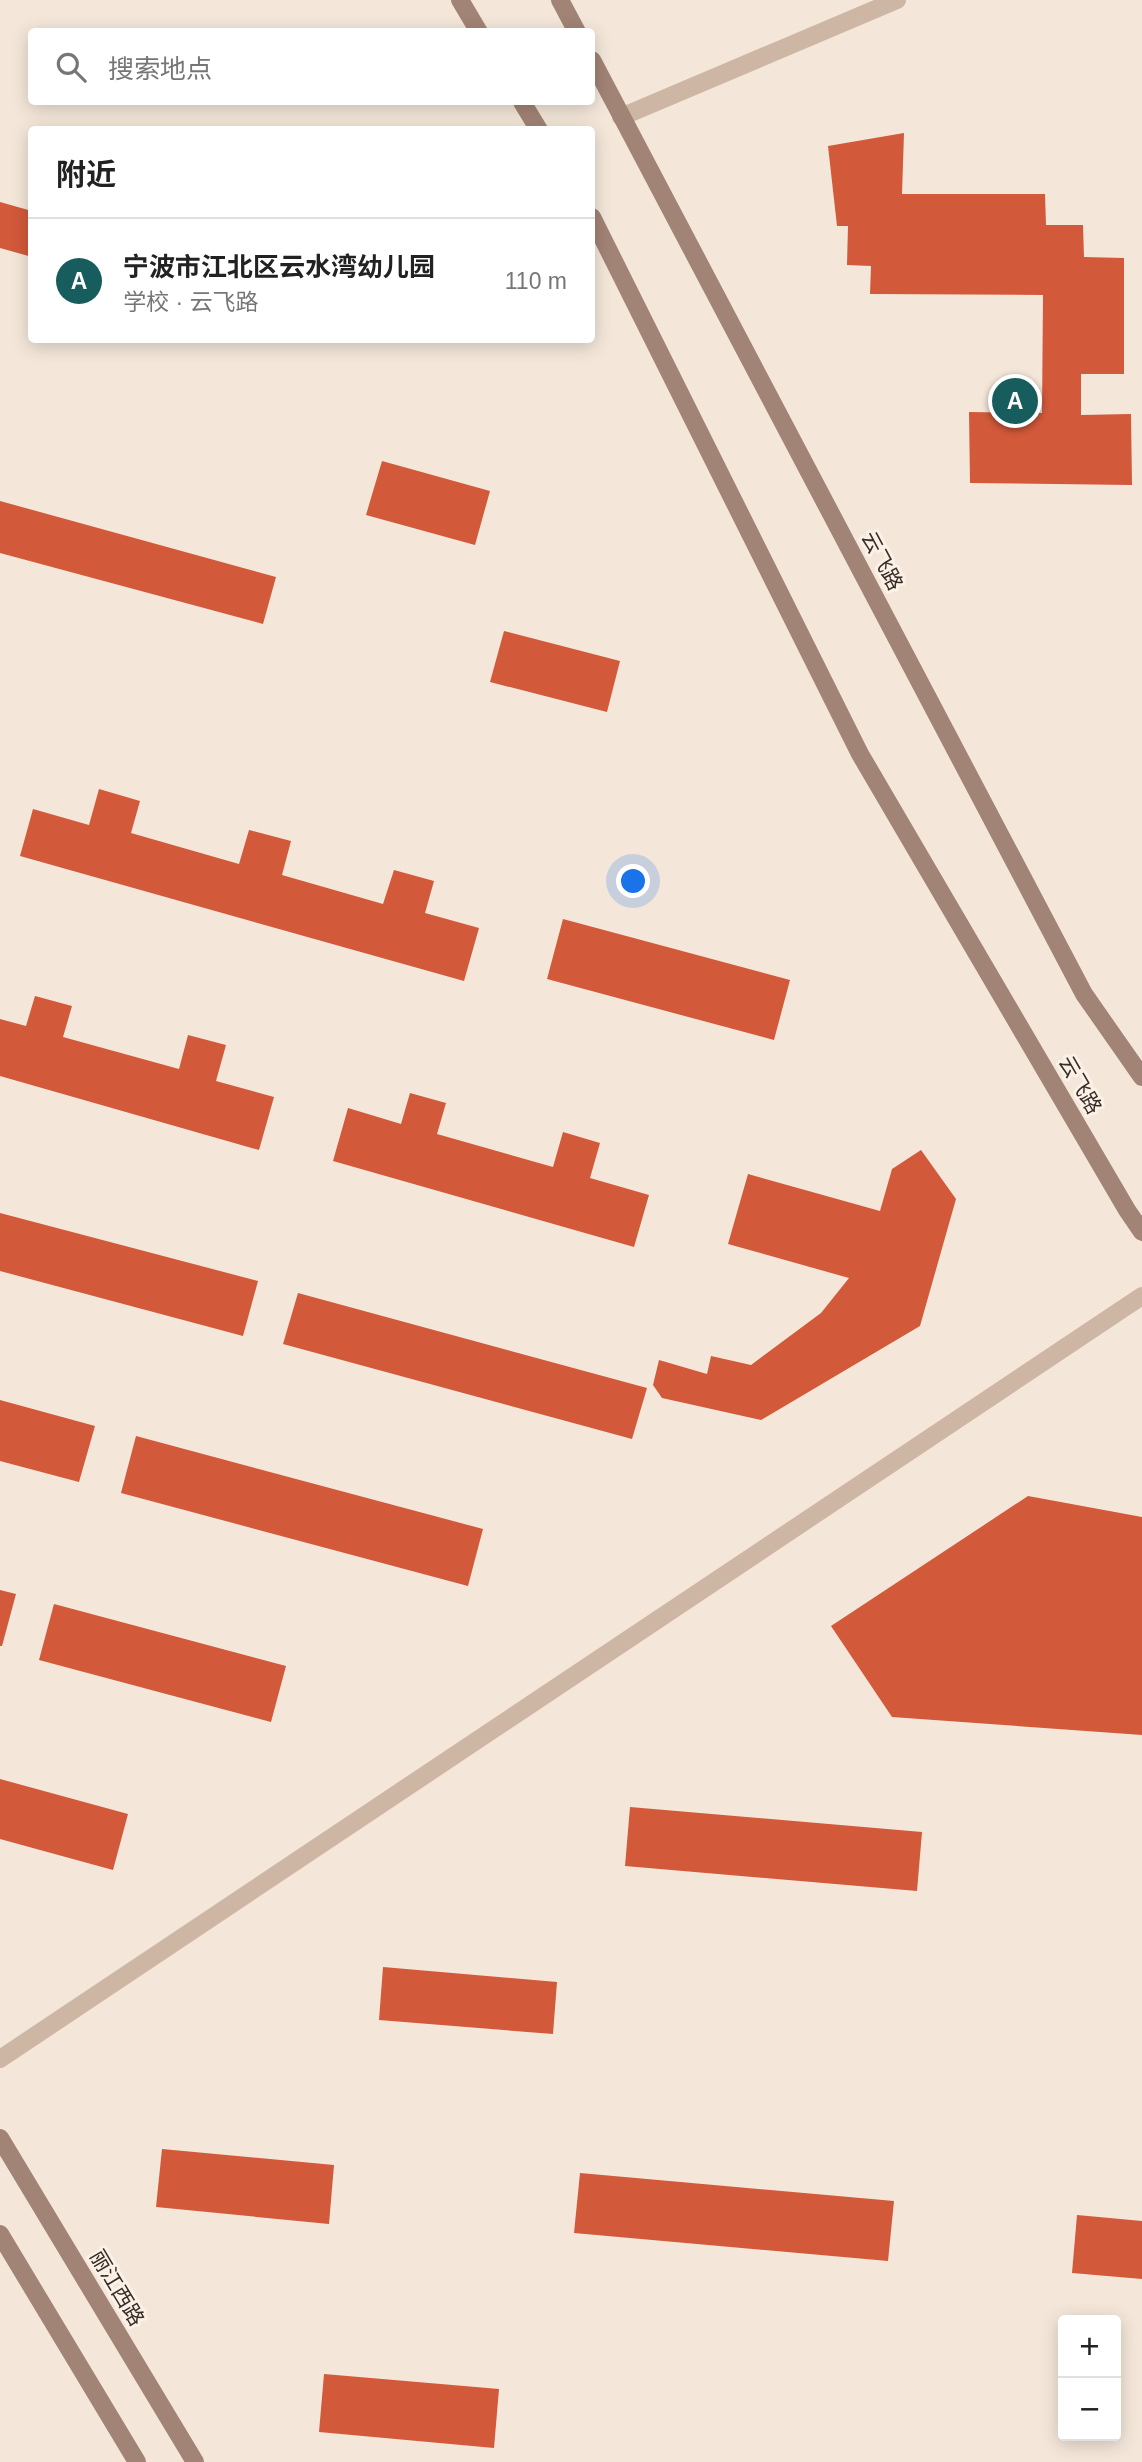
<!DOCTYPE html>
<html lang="zh">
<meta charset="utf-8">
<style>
:root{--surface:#fff;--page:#f6f6f6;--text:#222;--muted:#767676;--line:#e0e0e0;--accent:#185d5e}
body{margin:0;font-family:Helvetica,"Noto Sans SC",sans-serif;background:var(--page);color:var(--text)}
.controls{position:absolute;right:21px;bottom:21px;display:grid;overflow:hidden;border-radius:7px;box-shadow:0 4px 18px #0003}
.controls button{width:63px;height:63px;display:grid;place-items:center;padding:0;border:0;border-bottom:2px solid var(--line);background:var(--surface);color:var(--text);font:35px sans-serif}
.you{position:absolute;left:634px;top:882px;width:24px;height:24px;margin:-18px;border:5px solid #fff;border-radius:50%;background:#1a73e8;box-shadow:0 0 0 10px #1a73e833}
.badge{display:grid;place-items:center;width:46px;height:46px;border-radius:50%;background:var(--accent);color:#fff;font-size:23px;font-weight:700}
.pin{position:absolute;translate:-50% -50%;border:4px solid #fff;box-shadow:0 2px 7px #0006}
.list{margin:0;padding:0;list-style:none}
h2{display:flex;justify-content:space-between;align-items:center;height:91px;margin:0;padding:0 28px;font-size:30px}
h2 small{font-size:23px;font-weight:400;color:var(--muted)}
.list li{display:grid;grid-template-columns:46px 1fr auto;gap:21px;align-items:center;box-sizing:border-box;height:126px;padding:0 28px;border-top:2px solid var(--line)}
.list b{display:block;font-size:26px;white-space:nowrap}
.list p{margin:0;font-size:23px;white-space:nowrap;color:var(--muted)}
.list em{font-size:23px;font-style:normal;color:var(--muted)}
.icon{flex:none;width:38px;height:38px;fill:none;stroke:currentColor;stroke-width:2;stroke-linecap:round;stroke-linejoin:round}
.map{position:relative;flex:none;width:1142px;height:2462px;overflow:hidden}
.search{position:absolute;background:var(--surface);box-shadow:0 4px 18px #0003;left:28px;top:28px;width:567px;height:77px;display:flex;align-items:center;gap:18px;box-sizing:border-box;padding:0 24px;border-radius:7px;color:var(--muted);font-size:26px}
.panel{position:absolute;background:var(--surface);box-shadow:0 4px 18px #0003;left:28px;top:126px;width:567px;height:217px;border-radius:7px}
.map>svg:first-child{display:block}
.building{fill:#d2593a}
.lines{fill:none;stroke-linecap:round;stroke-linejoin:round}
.street{stroke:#ceb6a5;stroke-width:18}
.secondary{stroke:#a28476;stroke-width:18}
.labels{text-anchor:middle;stroke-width:6;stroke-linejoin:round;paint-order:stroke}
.street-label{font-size:21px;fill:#382c27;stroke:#fbf1e7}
</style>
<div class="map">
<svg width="1142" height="2462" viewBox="0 0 1142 2462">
<rect width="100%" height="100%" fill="#f4e7da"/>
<g class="building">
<polygon points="904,133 902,194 1045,194 1046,225 1083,225 1084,257 1124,258 1124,374 1081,374 1081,415 1131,414 1132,485 970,483 969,412 1042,413 1043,295 870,294 871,266 847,265 848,226 837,226 828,146"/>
<polygon points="0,202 32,211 32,257 0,248"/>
<polygon points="382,461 490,491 475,545 366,515"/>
<polygon points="0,501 276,577 263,624 0,553"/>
<polygon points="504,631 620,661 607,712 490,682"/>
<polygon points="99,789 140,801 131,833 239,864 249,830 291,841 282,875 383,904 394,870 434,881 425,913 479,928 464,981 20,856 33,809 89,825"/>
<polygon points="563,919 790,980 774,1040 547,979"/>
<polygon points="35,996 72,1006 63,1037 179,1069 188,1035 226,1045 216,1081 274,1097 259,1150 0,1076 0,1019 26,1026"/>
<polygon points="410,1093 446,1103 437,1134 553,1167 563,1132 600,1143 590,1178 649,1195 634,1247 333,1161 348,1108 401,1124"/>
<polygon points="921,1150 956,1199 920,1326 761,1420 662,1398 653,1385 659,1360 707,1374 711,1356 751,1365 821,1313 849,1278 728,1244 748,1174 880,1211 892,1169"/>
<polygon points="0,1213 258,1281 243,1336 0,1271"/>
<polygon points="298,1293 647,1388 632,1439 283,1344"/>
<polygon points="0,1400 95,1426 79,1482 0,1461"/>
<polygon points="136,1436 483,1529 468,1586 121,1493"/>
<polygon points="1028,1496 1142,1517 1142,1735 892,1717 831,1626"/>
<polygon points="0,1590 16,1594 2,1646 0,1646"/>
<polygon points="54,1604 286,1666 271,1722 39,1660"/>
<polygon points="0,1779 128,1814 113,1870 0,1839"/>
<polygon points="630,1807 922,1832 917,1891 625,1866"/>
<polygon points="383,1967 557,1982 553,2034 379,2020"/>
<polygon points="162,2149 334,2165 329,2224 156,2207"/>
<polygon points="580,2173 894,2201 888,2261 574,2233"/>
<polygon points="1077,2215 1142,2221 1142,2279 1072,2273"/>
<polygon points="324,2374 499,2389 494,2448 319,2432"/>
</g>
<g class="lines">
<g class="street">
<polyline points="621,117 897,0"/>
<polyline points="0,2059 1142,1296"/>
</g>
<g class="secondary">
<polyline points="460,0 479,32"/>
<polyline points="560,0 577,32"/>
<polyline points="592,60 1084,994 1142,1077"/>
<polyline points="522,102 539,130"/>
<polyline points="592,217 860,754 1127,1210 1142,1232"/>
<polyline points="0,2138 195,2462"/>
<polyline points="0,2234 137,2462"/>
</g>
</g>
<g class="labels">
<g class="street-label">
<text transform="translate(882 561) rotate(62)" y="7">云飞路</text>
<text transform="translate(1080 1085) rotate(60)" y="7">云飞路</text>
<text transform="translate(117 2288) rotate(59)" y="7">丽江西路</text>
</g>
</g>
</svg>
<div class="controls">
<button>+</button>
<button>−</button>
</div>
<div class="you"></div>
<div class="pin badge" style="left:1015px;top:401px">A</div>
<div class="search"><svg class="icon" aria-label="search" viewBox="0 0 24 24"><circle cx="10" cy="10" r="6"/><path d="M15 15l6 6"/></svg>搜索地点</div>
<section class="panel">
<h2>附近<small></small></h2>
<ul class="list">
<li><span class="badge">A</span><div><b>宁波市江北区云水湾幼儿园</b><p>学校 · 云飞路</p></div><em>110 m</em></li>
</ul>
</section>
</div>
